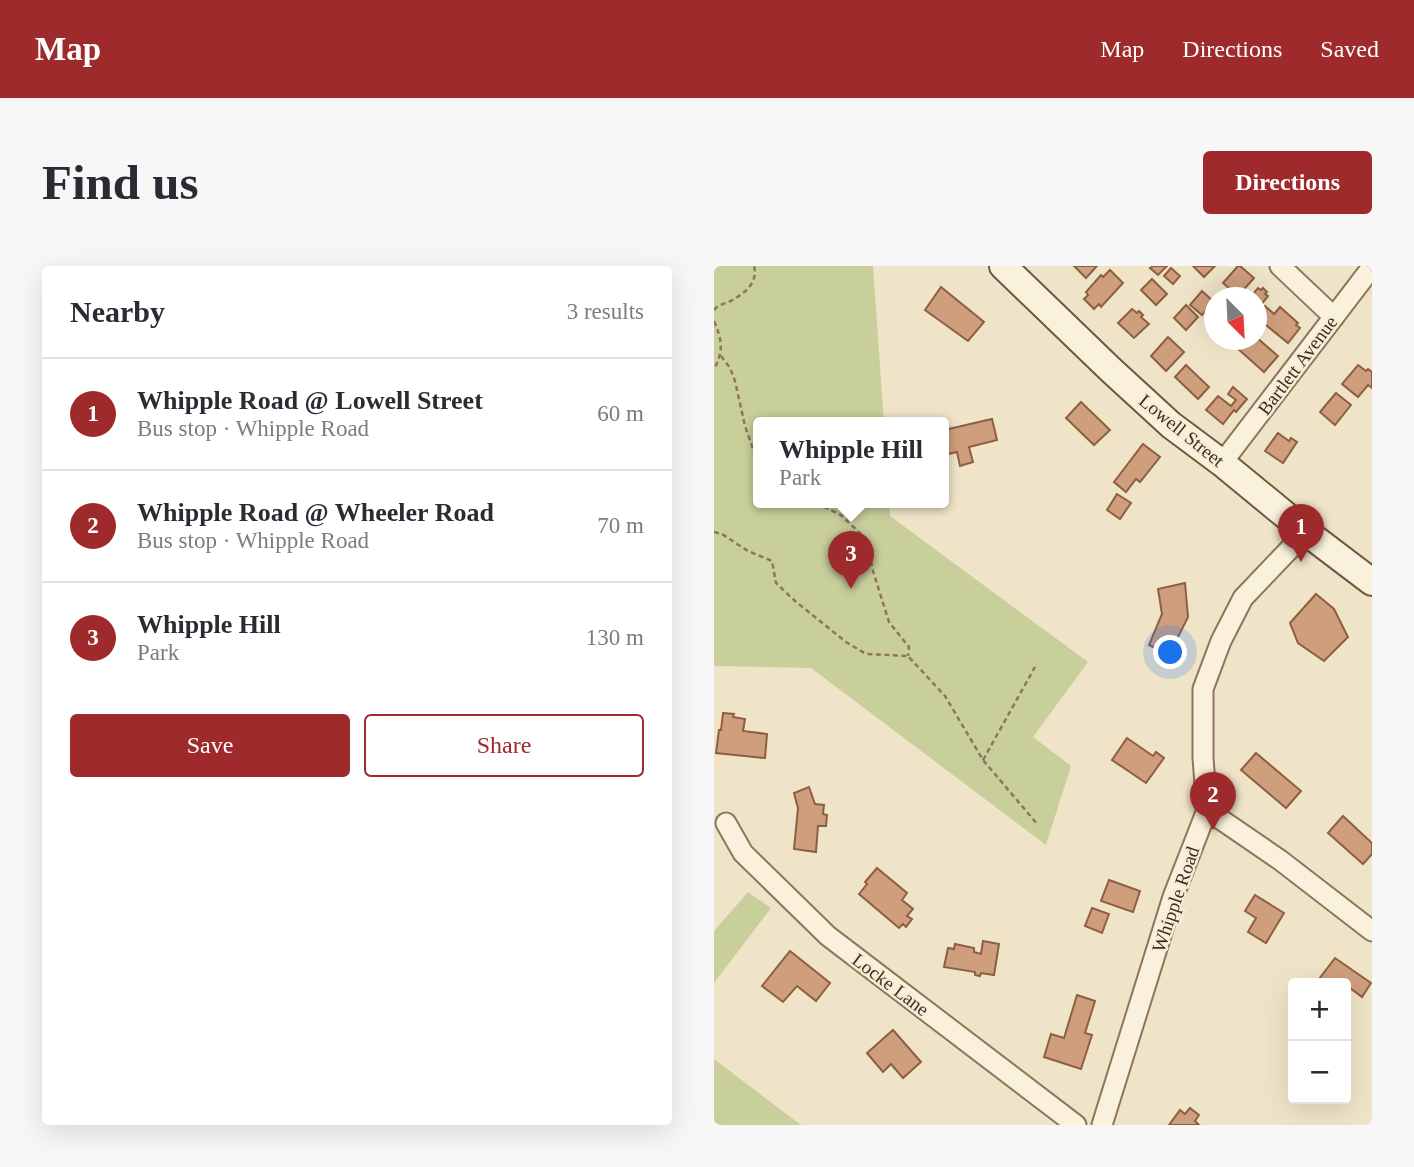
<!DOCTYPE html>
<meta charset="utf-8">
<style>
:root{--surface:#fff;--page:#f7f7f7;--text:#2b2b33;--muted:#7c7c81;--line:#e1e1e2;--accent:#9e2a2b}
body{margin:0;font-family:Georgia,serif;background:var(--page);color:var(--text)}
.controls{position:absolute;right:21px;bottom:21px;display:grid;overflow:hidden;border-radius:7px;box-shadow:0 7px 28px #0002}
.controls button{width:63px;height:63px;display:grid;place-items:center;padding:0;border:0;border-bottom:2px solid var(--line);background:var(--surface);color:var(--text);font:35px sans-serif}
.compass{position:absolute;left:490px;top:21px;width:63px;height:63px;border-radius:50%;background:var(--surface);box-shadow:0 7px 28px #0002;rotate:156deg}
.you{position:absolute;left:457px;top:387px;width:24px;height:24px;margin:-18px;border:5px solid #fff;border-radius:50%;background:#1a73e8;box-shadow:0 0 0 10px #1a73e833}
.badge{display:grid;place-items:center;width:46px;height:46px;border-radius:50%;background:var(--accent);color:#fff;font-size:23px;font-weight:700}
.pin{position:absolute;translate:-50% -58px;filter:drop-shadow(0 2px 4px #0008)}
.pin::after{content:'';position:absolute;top:37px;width:24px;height:21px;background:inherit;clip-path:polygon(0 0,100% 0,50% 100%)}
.popup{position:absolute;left:39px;top:151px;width:196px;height:91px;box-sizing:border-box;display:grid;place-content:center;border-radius:7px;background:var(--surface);filter:drop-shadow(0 2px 5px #0005);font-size:23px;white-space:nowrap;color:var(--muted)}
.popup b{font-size:26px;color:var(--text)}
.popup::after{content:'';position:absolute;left:50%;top:100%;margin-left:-14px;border:14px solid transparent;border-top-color:var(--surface)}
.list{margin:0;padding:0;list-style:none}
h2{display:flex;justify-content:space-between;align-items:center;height:91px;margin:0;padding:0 28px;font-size:30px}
h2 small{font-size:23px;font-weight:400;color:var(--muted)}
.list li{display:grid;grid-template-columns:46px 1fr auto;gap:21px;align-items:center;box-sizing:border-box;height:112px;padding:0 28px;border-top:2px solid var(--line)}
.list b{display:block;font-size:26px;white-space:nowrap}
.list p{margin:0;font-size:23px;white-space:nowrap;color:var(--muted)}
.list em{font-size:23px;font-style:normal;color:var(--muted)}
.actions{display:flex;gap:14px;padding:21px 28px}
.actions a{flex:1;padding:16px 0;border:2px solid var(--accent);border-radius:7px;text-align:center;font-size:24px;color:var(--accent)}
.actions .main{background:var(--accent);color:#fff}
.map{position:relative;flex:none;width:658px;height:859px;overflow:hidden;border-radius:7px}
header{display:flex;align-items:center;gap:42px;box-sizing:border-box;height:98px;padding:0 35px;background:var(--accent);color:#fff}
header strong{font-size:33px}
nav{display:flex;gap:38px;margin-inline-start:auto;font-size:24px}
.intro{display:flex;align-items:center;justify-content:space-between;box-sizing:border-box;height:168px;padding:0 42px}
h1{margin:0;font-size:49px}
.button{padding:18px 32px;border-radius:7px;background:var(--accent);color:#fff;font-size:24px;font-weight:700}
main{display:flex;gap:42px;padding:0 42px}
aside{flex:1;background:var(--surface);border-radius:7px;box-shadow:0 7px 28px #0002}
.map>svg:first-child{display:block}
.green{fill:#c9cf9b}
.building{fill:#cf9f7d;stroke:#8d5f41;stroke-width:2}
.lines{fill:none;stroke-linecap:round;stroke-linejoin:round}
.street-casing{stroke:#8d765c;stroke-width:23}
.secondary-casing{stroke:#6f573f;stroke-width:30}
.path{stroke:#8d765c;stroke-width:2.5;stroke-dasharray:5 3.5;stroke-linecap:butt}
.street{stroke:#faf1dc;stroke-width:19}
.secondary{stroke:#faf1dc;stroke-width:26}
.labels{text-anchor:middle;stroke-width:5;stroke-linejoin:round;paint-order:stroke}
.street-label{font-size:19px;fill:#3d2e20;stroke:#f7eed8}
</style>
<header>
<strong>Map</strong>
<nav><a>Map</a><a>Directions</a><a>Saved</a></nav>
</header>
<div class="intro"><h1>Find us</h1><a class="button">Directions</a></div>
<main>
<aside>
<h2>Nearby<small>3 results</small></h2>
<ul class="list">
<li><span class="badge">1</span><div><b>Whipple Road @ Lowell Street</b><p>Bus stop · Whipple Road</p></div><em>60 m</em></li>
<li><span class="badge">2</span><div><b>Whipple Road @ Wheeler Road</b><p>Bus stop · Whipple Road</p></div><em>70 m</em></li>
<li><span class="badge">3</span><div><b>Whipple Hill</b><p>Park</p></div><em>130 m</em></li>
</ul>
<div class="actions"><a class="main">Save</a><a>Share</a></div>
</aside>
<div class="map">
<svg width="658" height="859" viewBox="0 0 658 859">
<rect width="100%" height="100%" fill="#f0e4c8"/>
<g class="green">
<polygon points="0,0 159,0 170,157 44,157 44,237 175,237 176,250 374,396 319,471 357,500 332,579 97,402 0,400"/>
<polygon points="34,626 57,642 0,717 0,665"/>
<polygon points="0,793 87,859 0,859"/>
</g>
<g class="building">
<polygon points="360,0 383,0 372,12"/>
<polygon points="439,0 453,0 444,9 436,2"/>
<polygon points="479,0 501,0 490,11"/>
<polygon points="524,0 526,0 540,12 524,30 509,17"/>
<polygon points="457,2 466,10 459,18 450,10"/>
<polygon points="396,4 409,17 387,41 385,38 380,43 370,33 374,29 372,26 387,9 389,11"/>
<polygon points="438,13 453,28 442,39 427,24"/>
<polygon points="227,21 270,56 254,75 211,44"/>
<polygon points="544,22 547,24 549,22 553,26 551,28 554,30 543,44 542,32 536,32"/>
<polygon points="488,25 500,36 488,49 476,39"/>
<polygon points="472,39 484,51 472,64 460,52"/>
<polygon points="551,40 560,48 566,41 584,57 582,59 586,62 574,77 542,51"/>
<polygon points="418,43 423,47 425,45 429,49 427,51 435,58 420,72 404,57"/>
<polygon points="454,71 470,86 452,105 437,90"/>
<polygon points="542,71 564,90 550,106 523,82 530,74 542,74"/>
<polygon points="472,99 495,121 484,133 461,111"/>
<polygon points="644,99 652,105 654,103 658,106 658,122 654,119 644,131 628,118"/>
<polygon points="519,121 533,133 522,146 520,144 509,158 492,144 504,130 517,140 522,134 514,128"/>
<polygon points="622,127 637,139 621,159 606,146"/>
<polygon points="367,136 396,164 380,179 352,152"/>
<polygon points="278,153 283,174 255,181 259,196 246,200 243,186 230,189 230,164"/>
<polygon points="564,167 575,175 577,172 583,176 569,197 551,185"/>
<polygon points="429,178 446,191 426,216 422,213 412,226 400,216"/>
<polygon points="403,228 417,237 406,253 393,244"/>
<polygon points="471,317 474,351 455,389 435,379 448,348 444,323"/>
<polygon points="602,328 620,343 634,371 610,395 584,377 576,357"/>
<polygon points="9,447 20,448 19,451 31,453 29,465 53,468 51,492 2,487 5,464 7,464"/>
<polygon points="413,472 439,490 442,486 450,492 432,517 398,494"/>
<polygon points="542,487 587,525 572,542 527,504"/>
<polygon points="95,521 101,538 110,539 109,548 113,549 112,560 104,560 102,586 80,583 84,542 80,527"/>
<polygon points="629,550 658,577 658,588 649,598 614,567"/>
<polygon points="163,602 193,627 188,634 199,643 193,650 198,653 192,661 189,658 185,662 145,628 153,618 151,616"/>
<polygon points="395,614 426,625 419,646 387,635"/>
<polygon points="541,629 570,647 552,677 534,666 542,652 531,645"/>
<polygon points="378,642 395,648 388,667 371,660"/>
<polygon points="269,675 285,678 280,709 267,707 266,710 261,709 261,706 230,701 234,682 240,683 241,678 260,682 260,686 267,688"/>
<polygon points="76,685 116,717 102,735 83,720 69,736 48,720"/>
<polygon points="621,692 657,717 648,731 632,719 632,717 602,717"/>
<polygon points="363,729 381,735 371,767 378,769 367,803 330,791 337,768 350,772"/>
<polygon points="179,764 207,796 189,812 177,798 169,806 153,787"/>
<polygon points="476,842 485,849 481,855 485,859 455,859 466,844 471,848"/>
</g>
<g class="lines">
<g class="street-casing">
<g id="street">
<polyline points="566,0 620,51"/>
<polyline points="508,197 658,1"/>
<polyline points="493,544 566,594 658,665"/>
<polyline points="12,557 29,587 114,670 362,859"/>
<polyline points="388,859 459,631 493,544 489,492 489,423 507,375 529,332 592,266"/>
</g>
</g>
<g class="secondary-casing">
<polyline id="secondary" points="289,0 397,104 457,159 508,197 592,266 658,316"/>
</g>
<g class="path">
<path d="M0,44C6,37 13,38 20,33C33,26 44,15 40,0"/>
<path d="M0,55C8,74 10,85 0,103"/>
<polyline points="7,90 16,102 21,115 31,160 44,197"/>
<polyline points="102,237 127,249 152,273 159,305 175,356 195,381 194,390"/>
<polyline points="0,266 8,268 34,285 58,295 62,317 81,335 132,376 152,388 194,390 231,430 269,494 324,559"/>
<polyline points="269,494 321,401"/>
</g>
<use href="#street" class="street"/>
<use href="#secondary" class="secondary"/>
</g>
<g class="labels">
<g class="street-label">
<text transform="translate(583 99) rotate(-53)" y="7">Bartlett Avenue</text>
<text transform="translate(468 164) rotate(39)" y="7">Lowell Street</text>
<text transform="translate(461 633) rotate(-71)" y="7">Whipple Road</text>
<text transform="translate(177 718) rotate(37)" y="7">Locke Lane</text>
</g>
</g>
</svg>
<div class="controls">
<button>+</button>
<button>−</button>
</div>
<svg class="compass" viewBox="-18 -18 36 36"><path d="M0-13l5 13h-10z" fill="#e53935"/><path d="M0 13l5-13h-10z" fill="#7c7c81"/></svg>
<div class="you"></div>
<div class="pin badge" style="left:587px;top:296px">1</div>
<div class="pin badge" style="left:499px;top:564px">2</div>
<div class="pin badge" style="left:137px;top:323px">3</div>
<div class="popup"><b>Whipple Hill</b>Park</div>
</div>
</main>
